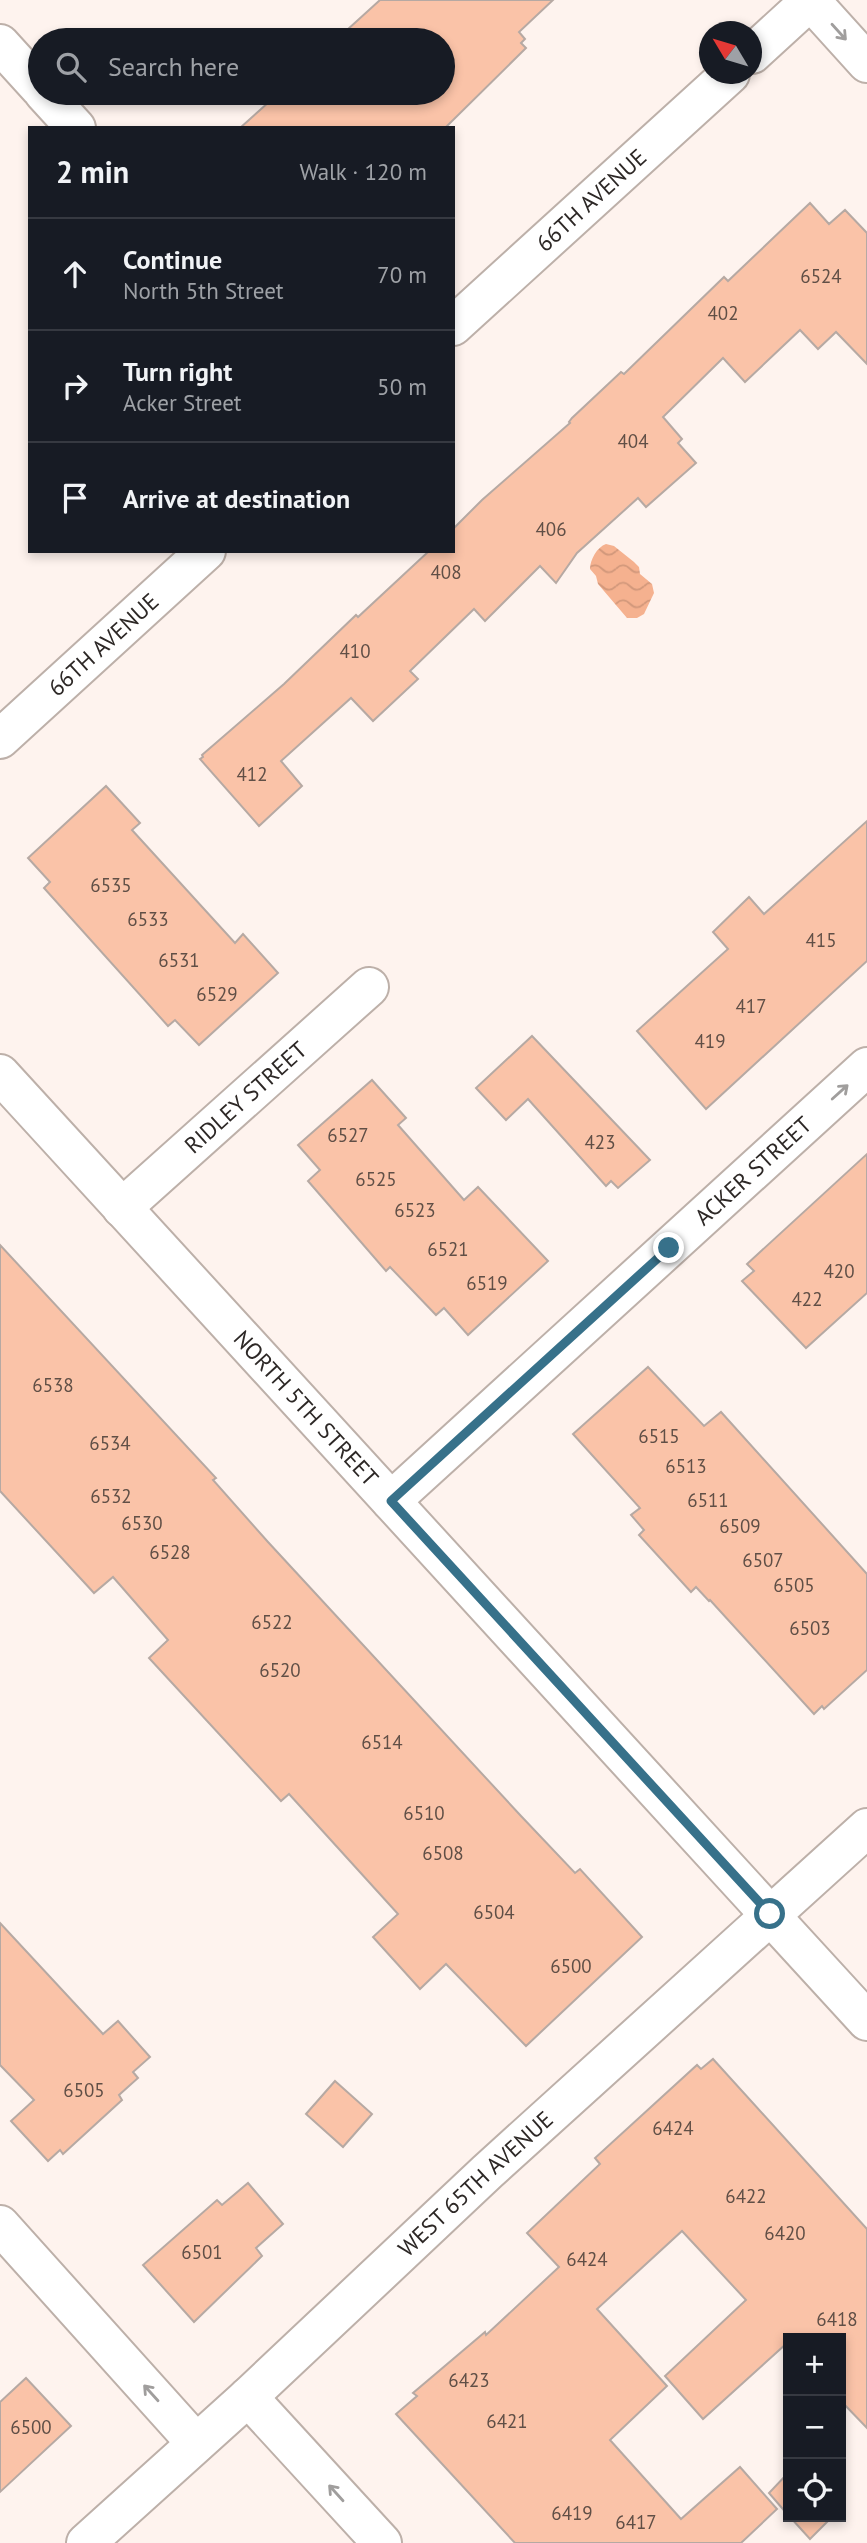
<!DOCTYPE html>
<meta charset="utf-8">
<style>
:root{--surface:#171b24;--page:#242831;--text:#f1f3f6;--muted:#9ea1a6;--line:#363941}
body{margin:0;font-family:"PT Sans",sans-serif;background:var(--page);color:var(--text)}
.controls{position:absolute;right:21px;bottom:21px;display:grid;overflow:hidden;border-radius:0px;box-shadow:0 4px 10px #0003}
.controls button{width:63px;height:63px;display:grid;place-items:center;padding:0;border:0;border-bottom:2px solid var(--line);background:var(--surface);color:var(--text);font:35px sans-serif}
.compass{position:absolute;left:699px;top:21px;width:63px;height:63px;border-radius:50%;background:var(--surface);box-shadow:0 4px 10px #0003;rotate:308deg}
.stop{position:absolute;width:21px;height:21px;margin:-16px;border:5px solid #37718a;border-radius:50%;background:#fff}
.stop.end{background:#37718a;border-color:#fff;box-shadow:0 2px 7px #0008}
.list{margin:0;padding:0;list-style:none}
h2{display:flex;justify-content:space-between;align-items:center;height:91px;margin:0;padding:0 28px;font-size:30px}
h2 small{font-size:23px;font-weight:400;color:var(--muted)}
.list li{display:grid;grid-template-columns:46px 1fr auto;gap:21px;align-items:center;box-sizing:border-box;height:112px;padding:0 28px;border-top:2px solid var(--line)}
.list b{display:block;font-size:26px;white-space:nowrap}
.list p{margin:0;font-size:23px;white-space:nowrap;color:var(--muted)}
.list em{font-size:23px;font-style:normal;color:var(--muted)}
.icon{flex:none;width:38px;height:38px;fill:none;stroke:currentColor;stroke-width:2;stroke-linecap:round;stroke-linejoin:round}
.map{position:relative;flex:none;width:867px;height:2543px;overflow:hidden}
.search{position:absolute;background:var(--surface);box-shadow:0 4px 10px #0003;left:28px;top:28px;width:427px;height:77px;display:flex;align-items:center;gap:18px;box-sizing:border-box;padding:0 24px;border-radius:38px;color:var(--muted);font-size:26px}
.panel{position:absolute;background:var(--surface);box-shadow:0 4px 10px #0003;left:28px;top:126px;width:427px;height:427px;border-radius:0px}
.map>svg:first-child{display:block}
.water{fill:url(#water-waves)}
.building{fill:#fac3a8;stroke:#b6a9a3;stroke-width:2}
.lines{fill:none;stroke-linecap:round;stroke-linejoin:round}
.street-casing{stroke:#bdb0a9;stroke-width:42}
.secondary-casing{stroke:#bdb0a9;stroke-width:42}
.street{stroke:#fff;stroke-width:38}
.secondary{stroke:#fff;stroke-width:38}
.oneway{stroke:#a09e9d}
.route{stroke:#37718a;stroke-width:9}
.labels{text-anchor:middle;stroke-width:6;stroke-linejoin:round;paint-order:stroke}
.number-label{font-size:19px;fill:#604f46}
.street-label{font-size:23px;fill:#2d2826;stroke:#fef3ee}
</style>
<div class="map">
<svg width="867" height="2543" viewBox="0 0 867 2543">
<defs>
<pattern id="water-waves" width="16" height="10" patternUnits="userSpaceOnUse" patternTransform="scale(1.75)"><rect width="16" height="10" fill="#f5b18f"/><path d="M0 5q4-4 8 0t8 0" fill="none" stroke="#d2987b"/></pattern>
</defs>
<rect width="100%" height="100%" fill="#fef3ee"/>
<path class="water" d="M606,544L614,546L634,562L639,567L640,574L652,584L654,593L644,614L637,618H627L598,584L596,576L590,569C590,560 597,547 606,544Z"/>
<g class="building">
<polygon points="380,0 553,0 519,32 525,39 521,43 526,48 445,128 240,128 279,93 443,93 443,40 336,40"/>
<polygon points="810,203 829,224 845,210 867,233 867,364 836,332 818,349 800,330 745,382 723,358 663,417 682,439 678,443 696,463 646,507 638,498 577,553 556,583 540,566 485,621 474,609 410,671 418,679 373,721 351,698 281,761 302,786 259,826 200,759 203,757 202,755 284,684 356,615 358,617 429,551 453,551 453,529 482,500 570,423 569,422 572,418 621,372 624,374 724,277 728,281"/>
<polygon points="106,786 140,823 132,830 235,943 243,934 278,973 199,1045 175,1020 168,1026 44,888 50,882 28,858"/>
<polygon points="867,821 867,961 706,1109 637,1031 728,949 713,932 749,897 764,914"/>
<polygon points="532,1036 650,1160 618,1188 611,1181 606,1186 528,1099 506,1120 476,1088"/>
<polygon points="372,1080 406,1118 398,1125 464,1200 478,1187 548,1261 468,1335 444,1308 436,1315 390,1267 386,1271 308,1181 320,1170 298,1145"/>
<polygon points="867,1154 867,1293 806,1348 742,1281 754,1271 747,1264"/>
<polygon points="0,1245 216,1478 213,1480 268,1542 521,1816 575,1873 580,1869 642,1937 526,2046 446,1964 420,1989 373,1937 398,1914 289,1794 281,1801 149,1658 168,1640 113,1577 94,1593 0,1491"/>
<polygon points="648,1367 704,1426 721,1412 867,1574 867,1670 824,1709 822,1706 814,1714 710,1600 709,1601 696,1587 691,1592 639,1535 644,1530 631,1515 640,1508 573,1434"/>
<polygon points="0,1923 103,2034 118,2021 150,2057 133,2072 138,2078 119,2095 122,2100 63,2154 60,2150 48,2161 11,2121 34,2100 0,2065"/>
<polygon points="713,2059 867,2229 867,2428 841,2401 841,2338 788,2338 788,2346 786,2344 703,2419 665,2376 746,2300 682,2231 597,2309 667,2386 610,2440 681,2519 740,2467 777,2509 741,2543 515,2543 396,2414 417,2396 413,2393 485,2332 486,2335 559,2267 527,2233 600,2164 595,2158 697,2065 701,2069"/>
<polygon points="335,2081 372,2114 343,2147 306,2114"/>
<polygon points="248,2183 283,2224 256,2248 262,2256 194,2322 143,2265 217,2200 222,2205"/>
<polygon points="26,2378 71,2426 0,2492 0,2402"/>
<polygon points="788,2473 788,2515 769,2493"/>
<polygon points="790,2517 832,2517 810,2539"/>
</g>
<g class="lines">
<g class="street-casing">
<g id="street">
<polyline points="810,0 867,63"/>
<polyline points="0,44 40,88"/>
<polyline points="44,93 76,128"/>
<path id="s1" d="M122,1208L369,987"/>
<path id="s2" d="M391,1501L867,1067"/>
<polyline points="0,2225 196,2443"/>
<polyline points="248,2397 382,2543"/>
<path id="s3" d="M86,2543L248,2397L487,2172L867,1828"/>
</g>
</g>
<g class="secondary-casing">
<g id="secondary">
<polyline points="752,54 811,0"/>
<path id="s4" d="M453,326L730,74"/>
<path id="s5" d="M0,739L206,551"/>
<path id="s6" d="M0,1074L867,2021"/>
</g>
</g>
<use href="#street" class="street"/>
<use href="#secondary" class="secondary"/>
</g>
<defs><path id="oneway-shaft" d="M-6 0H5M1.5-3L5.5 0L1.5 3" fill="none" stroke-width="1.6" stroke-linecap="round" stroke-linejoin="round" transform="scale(1.75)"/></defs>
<g class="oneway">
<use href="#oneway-shaft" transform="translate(839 32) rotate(48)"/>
<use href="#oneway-shaft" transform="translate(840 1092) rotate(-42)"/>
<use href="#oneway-shaft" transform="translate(151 2393) rotate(-132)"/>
<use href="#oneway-shaft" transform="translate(336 2493) rotate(-132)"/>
</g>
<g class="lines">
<polyline class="route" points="669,1248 391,1501 770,1914"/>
</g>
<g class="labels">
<g class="number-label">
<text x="821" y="283">6524</text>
<text x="723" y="320">402</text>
<text x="633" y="448">404</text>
<text x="551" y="536">406</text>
<text x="446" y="579">408</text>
<text x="355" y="658">410</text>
<text x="252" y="781">412</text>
<text x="111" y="892">6535</text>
<text x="148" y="926">6533</text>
<text x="821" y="947">415</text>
<text x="179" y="967">6531</text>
<text x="217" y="1001">6529</text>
<text x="751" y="1013">417</text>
<text x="710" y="1048">419</text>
<text x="348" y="1142">6527</text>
<text x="600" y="1149">423</text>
<text x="376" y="1186">6525</text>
<text x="415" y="1217">6523</text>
<text x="448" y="1256">6521</text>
<text x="839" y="1278">420</text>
<text x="487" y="1290">6519</text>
<text x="807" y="1306">422</text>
<text x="53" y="1392">6538</text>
<text x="659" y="1443">6515</text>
<text x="110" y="1450">6534</text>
<text x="686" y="1473">6513</text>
<text x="111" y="1503">6532</text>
<text x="708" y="1507">6511</text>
<text x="142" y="1530">6530</text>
<text x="740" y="1533">6509</text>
<text x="170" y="1559">6528</text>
<text x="763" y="1567">6507</text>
<text x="794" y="1592">6505</text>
<text x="272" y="1629">6522</text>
<text x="810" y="1635">6503</text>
<text x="280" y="1677">6520</text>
<text x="382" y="1749">6514</text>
<text x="424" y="1820">6510</text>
<text x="443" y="1860">6508</text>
<text x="494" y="1919">6504</text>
<text x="571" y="1973">6500</text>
<text x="84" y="2097">6505</text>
<text x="673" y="2135">6424</text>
<text x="746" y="2203">6422</text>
<text x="785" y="2240">6420</text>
<text x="202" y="2259">6501</text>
<text x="587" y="2266">6424</text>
<text x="837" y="2326">6418</text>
<text x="469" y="2387">6423</text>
<text x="507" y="2428">6421</text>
<text x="31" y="2434">6500</text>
<text x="572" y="2520">6419</text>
<text x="636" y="2529">6417</text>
</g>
<g class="street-label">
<text dy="8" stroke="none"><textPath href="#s4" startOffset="187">66TH AVENUE</textPath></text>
<text dy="8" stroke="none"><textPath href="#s5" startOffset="140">66TH AVENUE</textPath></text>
<text dy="8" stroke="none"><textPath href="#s1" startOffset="166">RIDLEY STREET</textPath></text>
<text dy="8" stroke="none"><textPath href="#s2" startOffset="490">ACKER STREET</textPath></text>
<text dy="8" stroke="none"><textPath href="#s6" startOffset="453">NORTH 5TH STREET</textPath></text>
<text dy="8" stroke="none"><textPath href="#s3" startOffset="530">WEST 65TH AVENUE</textPath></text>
</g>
</g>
</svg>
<div class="controls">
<button>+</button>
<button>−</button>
<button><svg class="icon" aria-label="locate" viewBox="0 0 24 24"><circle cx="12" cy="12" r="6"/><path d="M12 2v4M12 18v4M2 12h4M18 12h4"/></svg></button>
</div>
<svg class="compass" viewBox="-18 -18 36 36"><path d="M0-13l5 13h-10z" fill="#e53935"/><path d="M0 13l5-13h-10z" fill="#9ea1a6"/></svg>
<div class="stop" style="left:770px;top:1914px"></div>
<div class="stop end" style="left:669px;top:1248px"></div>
<div class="search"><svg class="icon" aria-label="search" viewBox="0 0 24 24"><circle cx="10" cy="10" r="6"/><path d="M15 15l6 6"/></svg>Search here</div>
<section class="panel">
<h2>2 min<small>Walk · 120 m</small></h2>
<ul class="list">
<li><svg class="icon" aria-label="ahead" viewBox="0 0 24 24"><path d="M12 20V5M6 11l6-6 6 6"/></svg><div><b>Continue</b><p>North 5th Street</p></div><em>70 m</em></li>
<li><svg class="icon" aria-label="right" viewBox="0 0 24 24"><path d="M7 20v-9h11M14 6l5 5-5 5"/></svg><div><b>Turn right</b><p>Acker Street</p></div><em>50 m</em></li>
<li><svg class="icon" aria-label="arrive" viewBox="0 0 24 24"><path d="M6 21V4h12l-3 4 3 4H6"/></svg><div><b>Arrive at destination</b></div></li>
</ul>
</section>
</div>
